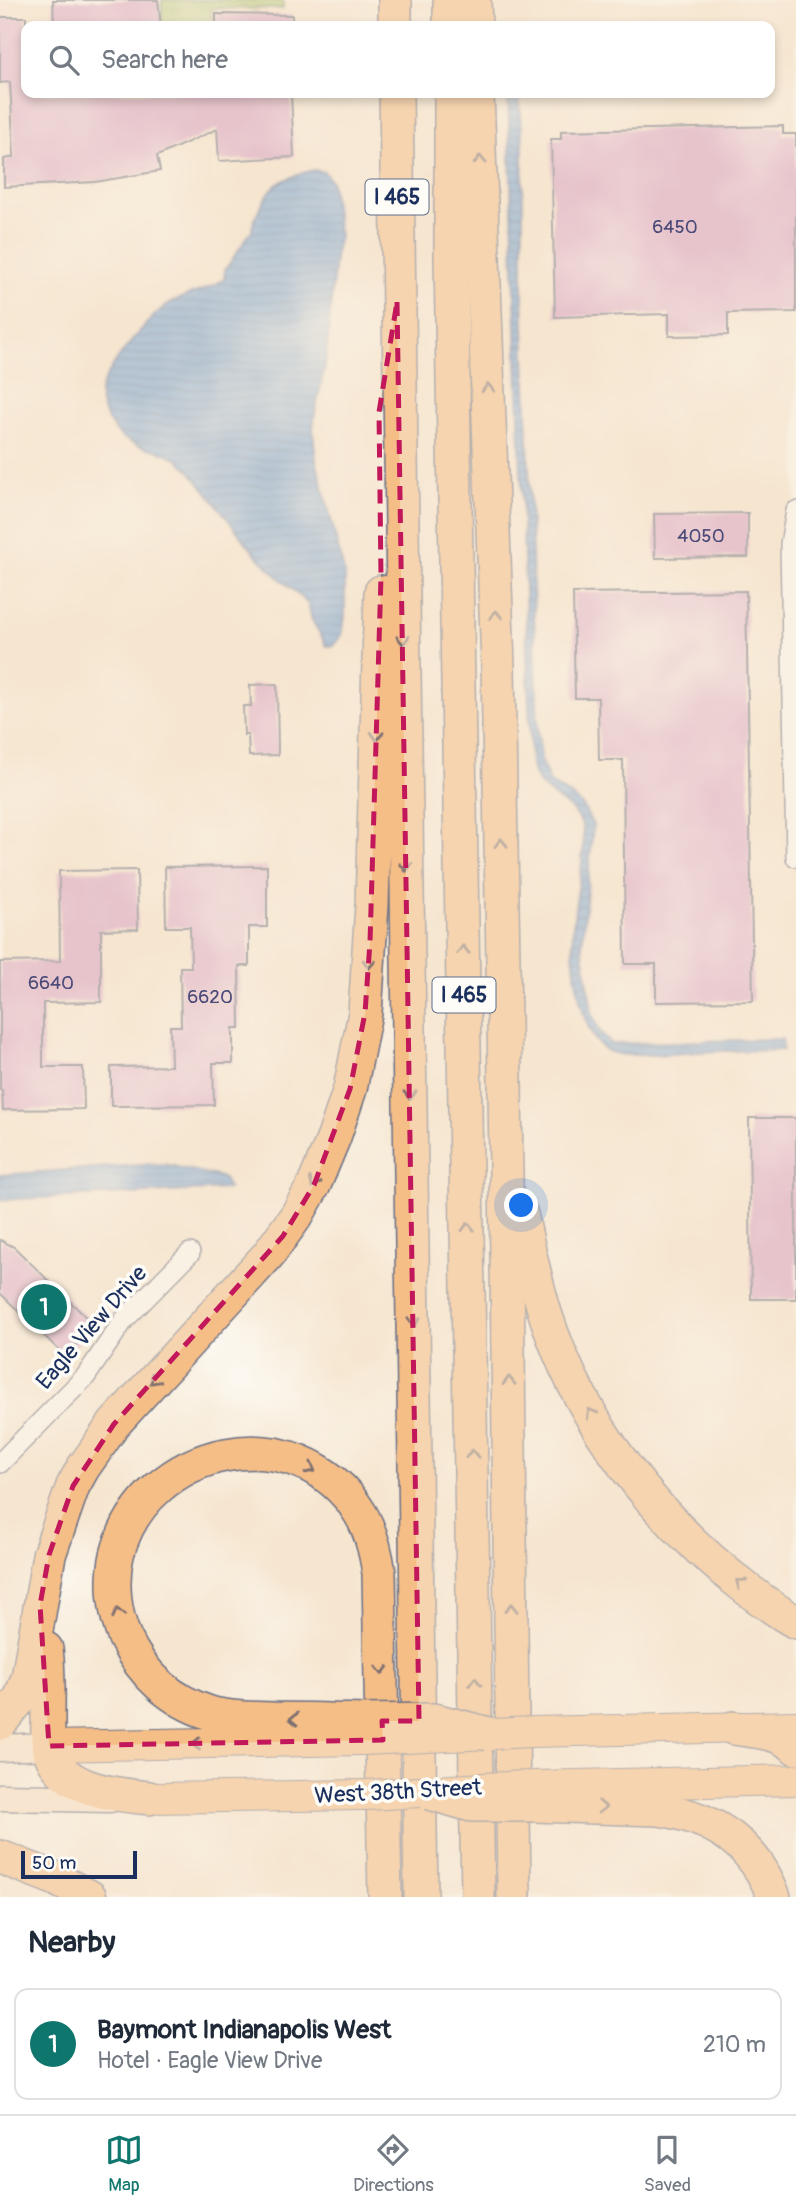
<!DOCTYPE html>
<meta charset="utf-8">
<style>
:root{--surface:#fff;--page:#f6f6f7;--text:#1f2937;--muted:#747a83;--line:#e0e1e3;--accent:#0f766e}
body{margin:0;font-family:Pangolin,sans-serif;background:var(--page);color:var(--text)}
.scale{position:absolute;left:21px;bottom:18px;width:116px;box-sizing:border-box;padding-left:7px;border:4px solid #1b2f5e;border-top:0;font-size:19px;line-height:24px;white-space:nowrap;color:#1b2f5e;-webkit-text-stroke:5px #fdfcf7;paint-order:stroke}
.you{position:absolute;left:522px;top:1206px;width:24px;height:24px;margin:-18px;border:5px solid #fff;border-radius:50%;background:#1a73e8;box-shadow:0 0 0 10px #1a73e833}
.badge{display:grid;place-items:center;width:46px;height:46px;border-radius:50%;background:var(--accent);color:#fff;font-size:23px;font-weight:700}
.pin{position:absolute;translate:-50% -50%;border:4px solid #fff;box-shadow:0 2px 7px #0006}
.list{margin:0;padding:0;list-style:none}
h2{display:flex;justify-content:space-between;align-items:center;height:91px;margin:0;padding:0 28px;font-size:30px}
h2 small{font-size:23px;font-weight:400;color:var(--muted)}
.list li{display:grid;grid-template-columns:46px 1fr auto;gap:21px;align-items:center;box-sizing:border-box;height:112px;margin:0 14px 14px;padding:0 14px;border:2px solid var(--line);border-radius:14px}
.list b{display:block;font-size:26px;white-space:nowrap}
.list p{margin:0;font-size:23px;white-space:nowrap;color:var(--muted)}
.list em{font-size:23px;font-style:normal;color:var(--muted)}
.icon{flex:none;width:38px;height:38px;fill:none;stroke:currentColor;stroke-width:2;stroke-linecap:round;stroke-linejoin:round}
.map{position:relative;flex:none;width:796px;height:1897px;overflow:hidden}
.search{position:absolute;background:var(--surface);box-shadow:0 4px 10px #0003;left:21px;right:21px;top:21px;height:77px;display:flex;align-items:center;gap:18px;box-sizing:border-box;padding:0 24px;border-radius:14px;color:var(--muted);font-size:26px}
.sheet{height:217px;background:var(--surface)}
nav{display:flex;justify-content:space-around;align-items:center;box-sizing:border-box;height:98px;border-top:2px solid var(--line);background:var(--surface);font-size:19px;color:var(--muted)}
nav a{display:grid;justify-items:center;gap:4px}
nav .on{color:var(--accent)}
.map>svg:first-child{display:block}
.grass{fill:url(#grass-tufts);stroke:#627a66;stroke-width:2}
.water{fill:url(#water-rules);stroke:#44689b;stroke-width:2}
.building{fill:#d59bc8}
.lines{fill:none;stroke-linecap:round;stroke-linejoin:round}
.minor-casing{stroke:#686f86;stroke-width:22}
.secondary-casing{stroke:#686f86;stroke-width:29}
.primary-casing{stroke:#686f86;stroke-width:32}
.motorway-casing{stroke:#686f86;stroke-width:36}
.minor{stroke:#fff;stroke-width:19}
.secondary{stroke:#fbe5cf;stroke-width:26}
.primary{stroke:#f6be87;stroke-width:30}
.motorway{stroke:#f6be87;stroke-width:33}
.primary-bridge-casing{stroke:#686f86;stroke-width:32;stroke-linecap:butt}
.motorway-bridge-casing{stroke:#686f86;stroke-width:36;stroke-linecap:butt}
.primary-bridge{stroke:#f6be87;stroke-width:30}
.motorway-bridge{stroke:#f6be87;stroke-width:33}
.oneway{stroke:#7e6f70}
.marked{fill:none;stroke:#c2185b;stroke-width:5;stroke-dasharray:14 9;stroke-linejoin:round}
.labels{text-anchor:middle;stroke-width:7;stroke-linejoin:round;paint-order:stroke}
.number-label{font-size:19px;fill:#4a4a78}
.shield{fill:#fdfcf7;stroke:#5f6c8c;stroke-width:2}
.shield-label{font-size:21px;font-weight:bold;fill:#1b2f5e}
.street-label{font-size:23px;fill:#1b2f5e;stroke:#fdfcf7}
</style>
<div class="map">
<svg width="796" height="1897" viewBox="0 0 796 1897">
<defs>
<pattern id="grass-tufts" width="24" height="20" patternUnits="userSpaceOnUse" patternTransform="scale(1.75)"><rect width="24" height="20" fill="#a9c66d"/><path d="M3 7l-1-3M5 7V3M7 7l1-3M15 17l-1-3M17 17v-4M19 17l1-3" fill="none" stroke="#91aa61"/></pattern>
<pattern id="water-rules" width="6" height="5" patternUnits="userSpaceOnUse" patternTransform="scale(1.75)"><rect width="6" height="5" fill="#6ca0d8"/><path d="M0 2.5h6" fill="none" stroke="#5883b2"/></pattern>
</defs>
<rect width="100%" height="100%" fill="#fdfcf7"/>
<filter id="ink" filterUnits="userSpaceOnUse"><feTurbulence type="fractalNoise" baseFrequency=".0143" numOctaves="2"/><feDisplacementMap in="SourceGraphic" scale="14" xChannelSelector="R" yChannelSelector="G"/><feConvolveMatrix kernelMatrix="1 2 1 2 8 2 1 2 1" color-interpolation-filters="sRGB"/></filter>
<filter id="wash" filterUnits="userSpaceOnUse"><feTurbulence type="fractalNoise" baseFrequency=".00686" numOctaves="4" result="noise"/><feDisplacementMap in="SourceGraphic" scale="28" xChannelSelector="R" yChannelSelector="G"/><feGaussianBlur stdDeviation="1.57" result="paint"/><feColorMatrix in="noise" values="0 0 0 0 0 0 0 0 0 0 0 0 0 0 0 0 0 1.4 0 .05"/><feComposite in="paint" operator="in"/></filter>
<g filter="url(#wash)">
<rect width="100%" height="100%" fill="#f6e6d0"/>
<polygon class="grass" points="162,0 283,0 283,9 212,8 211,26 161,26"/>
<g class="water">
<path d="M508,93H519L523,144V295L538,732L541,760L550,783L572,796L583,806L593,825L582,945L592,1013L599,1030L611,1044C668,1042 725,1040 782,1039L783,1050C755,1051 727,1050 698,1052C678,1053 626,1059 608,1051C579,1037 571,957 573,928C575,896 585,864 583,832C581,800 538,801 531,764Z"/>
<path d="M314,170L324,172L331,181L339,235L335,257L326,359L314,418L313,432L316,460L345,575V617L342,635L334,646H326C322,636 316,628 312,620C309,613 311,609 307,603C289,586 269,570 253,551C229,524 209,490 183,464C166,447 138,451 120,435C110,426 99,408 100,393C103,372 149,317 167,305C185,293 208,292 224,279L225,270L252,230C252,220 268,191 276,185C286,178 302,173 314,170Z"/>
<polygon points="151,1164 165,1164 220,1177 225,1180 228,1189 0,1200 0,1175"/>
</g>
<g id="blocks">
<g class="building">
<polygon points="53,0 158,0 161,26 54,26"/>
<polygon points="216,14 292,15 292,26 216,26"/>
<polygon points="0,17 26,17 26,93 291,93 294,157 219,161 217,129 157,156 160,171 95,182 4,187 4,159 14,157 10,82 0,83"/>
<polygon points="783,126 783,134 796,134 796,312 728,313 728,335 669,336 669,314 555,317 551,139 561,139 561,131"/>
<polygon points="748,513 748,557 655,558 654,514"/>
<polygon points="746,591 753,1001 656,1002 656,964 625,964 623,760 599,760 598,698 575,698 573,593"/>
<polygon points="277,684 278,755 249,756 248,735 244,735 243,706 251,706 250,685"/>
<polygon points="267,866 267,927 249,927 249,966 239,966 240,1028 233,1028 233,1063 213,1063 214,1105 111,1106 111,1067 171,1066 170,1026 181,1026 180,967 191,967 190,927 166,927 165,867"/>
<polygon points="137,870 138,929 101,930 101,1002 43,1003 43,1067 83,1067 84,1109 3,1110 2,1090 0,1090 0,962 60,961 59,871"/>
<polygon points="749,1118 796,1118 796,1299 751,1299"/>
<polygon points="0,1240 14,1247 88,1319 79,1328 85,1334 66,1357 0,1293"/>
</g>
</g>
</g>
<g filter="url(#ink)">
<use href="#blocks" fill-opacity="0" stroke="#686f86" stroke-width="2"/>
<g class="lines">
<g class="minor-casing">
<g id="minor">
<polyline points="796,511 790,544 796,857"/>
<polyline points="0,1463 86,1376 124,1320 190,1253"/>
</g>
</g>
<g class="secondary-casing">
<g id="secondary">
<polyline points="0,1748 49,1746"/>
<polyline points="0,1797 110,1799"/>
</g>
</g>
<g class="primary-casing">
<g id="primary">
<polyline points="532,1732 796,1726"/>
<polyline points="49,1746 363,1740"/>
<polyline points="533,1786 796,1780"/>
<polyline points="149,1798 363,1795"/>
</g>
</g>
<g class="motorway-casing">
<g id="motorway">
<polyline points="395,0 395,26"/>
<polyline points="450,0 450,26"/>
<polyline points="474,0 475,26"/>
<polyline points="396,93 421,1897"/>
<polyline points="451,93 451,258 478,1897"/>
<polyline points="477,93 498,666 505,1081 514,1897"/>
<path d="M521,1214C528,1247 535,1280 545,1313C580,1423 656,1520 747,1589C763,1601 779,1613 796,1622"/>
<path d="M46,1649C49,1672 48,1696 48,1720C48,1729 47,1739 49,1747C58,1790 114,1794 149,1798"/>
<path d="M363,1721C333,1720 303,1719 273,1719C252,1718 230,1719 210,1713C171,1701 142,1674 125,1638C114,1613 111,1582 117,1555C145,1445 298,1412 360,1513C371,1531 376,1552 379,1573L385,1897"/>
<polyline points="0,1723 20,1699 28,1678 49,1555 73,1486 83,1468 114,1424 268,1255 297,1215 314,1185 334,1137 350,1089 365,1013 372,905 381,592"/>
<path d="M733,1728C755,1731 780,1732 796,1748"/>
<path d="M533,1805L658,1809C713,1817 754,1843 774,1897"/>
<polyline points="0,1857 54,1878 90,1897"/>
</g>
</g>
<use href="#minor" class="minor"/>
<use href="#secondary" class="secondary"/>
<use href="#primary" class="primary"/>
<use href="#motorway" class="motorway"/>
<g class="primary-bridge-casing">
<g id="primary-bridge">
<polyline points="363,1740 532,1732"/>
<path d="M363,1795C420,1793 476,1787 533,1786"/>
</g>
</g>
<g class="motorway-bridge-casing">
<g id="motorway-bridge">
<polyline points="363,1721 434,1720 489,1734"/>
<polyline points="429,1793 471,1805 533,1805"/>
</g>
</g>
<use href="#primary-bridge" class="primary-bridge"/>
<use href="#motorway-bridge" class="motorway-bridge"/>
</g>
<defs><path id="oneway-chevron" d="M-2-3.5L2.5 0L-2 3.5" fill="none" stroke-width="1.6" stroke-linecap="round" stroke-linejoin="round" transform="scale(1.75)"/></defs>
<g class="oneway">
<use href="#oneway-chevron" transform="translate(480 160) rotate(-92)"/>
<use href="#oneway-chevron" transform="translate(488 388) rotate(-92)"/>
<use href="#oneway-chevron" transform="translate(496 615) rotate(-92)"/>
<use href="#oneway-chevron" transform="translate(403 640) rotate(89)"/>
<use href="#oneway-chevron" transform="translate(377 736) rotate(92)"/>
<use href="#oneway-chevron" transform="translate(501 843) rotate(-91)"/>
<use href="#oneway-chevron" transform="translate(406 867) rotate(89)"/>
<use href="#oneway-chevron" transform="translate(463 950) rotate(-91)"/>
<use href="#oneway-chevron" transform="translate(369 964) rotate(94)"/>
<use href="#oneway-chevron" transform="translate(410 1095) rotate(89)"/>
<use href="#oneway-chevron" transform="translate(314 1183) rotate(116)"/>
<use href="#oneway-chevron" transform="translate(468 1227) rotate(-91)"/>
<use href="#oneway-chevron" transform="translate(414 1322) rotate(89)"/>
<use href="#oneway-chevron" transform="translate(154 1380) rotate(133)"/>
<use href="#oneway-chevron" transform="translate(509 1381) rotate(-91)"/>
<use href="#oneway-chevron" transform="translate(591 1413) rotate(-120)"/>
<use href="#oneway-chevron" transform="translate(472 1454) rotate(-91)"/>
<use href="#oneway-chevron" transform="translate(311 1469) rotate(28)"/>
<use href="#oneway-chevron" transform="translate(740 1583) rotate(-143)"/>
<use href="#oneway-chevron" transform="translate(511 1608) rotate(-91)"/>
<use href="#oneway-chevron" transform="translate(118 1613) rotate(-102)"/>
<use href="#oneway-chevron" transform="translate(382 1670) rotate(89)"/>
<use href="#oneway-chevron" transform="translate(475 1682) rotate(-91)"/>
<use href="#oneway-chevron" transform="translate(294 1719) rotate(-178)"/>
<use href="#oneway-chevron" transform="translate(196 1744) rotate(179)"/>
<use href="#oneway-chevron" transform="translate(602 1807) rotate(2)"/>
</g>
</g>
<path d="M0 0H796V1897H0ZM397,302L419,1721H382L383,1740L49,1746L40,1605L49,1555L73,1486L114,1424L283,1236L314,1185L350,1089L365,1013L370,942L381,577L379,412Z" fill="#f6e6d0" fill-opacity=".55" fill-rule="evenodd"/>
<path class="marked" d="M397,302L419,1721H382L383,1740L49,1746L40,1605L49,1555L73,1486L114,1424L283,1236L314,1185L350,1089L365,1013L370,942L381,577L379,412Z"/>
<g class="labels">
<g class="number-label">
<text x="675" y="233">6450</text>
<text x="701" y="542">4050</text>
<text x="51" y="989">6640</text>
<text x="210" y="1003">6620</text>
</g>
<g class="shield">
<rect x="365.5" y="179.5" width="63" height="35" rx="5"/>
<rect x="432.5" y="977.5" width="63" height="35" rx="5"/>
</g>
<g class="shield-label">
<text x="397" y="204">I 465</text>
<text x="464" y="1002">I 465</text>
</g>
<g class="street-label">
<text transform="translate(91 1327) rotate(-49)" y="8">Eagle View Drive</text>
<text transform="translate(398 1791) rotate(-3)" y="8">West 38th Street</text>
</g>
</g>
</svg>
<div class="scale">50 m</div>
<div class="you"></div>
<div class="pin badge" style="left:44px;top:1307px">1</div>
<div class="search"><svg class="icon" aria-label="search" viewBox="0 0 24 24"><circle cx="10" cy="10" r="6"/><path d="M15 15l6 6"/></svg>Search here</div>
</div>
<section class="sheet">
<h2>Nearby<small></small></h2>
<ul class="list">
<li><span class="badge">1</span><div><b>Baymont Indianapolis West</b><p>Hotel · Eagle View Drive</p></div><em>210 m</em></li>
</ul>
</section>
<nav>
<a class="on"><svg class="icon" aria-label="map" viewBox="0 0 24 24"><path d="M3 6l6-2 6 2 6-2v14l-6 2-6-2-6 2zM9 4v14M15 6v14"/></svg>Map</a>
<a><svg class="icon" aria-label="directions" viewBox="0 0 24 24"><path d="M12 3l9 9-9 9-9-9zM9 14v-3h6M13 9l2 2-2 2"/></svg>Directions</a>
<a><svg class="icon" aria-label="saved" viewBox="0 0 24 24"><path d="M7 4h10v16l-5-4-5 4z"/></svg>Saved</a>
</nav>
